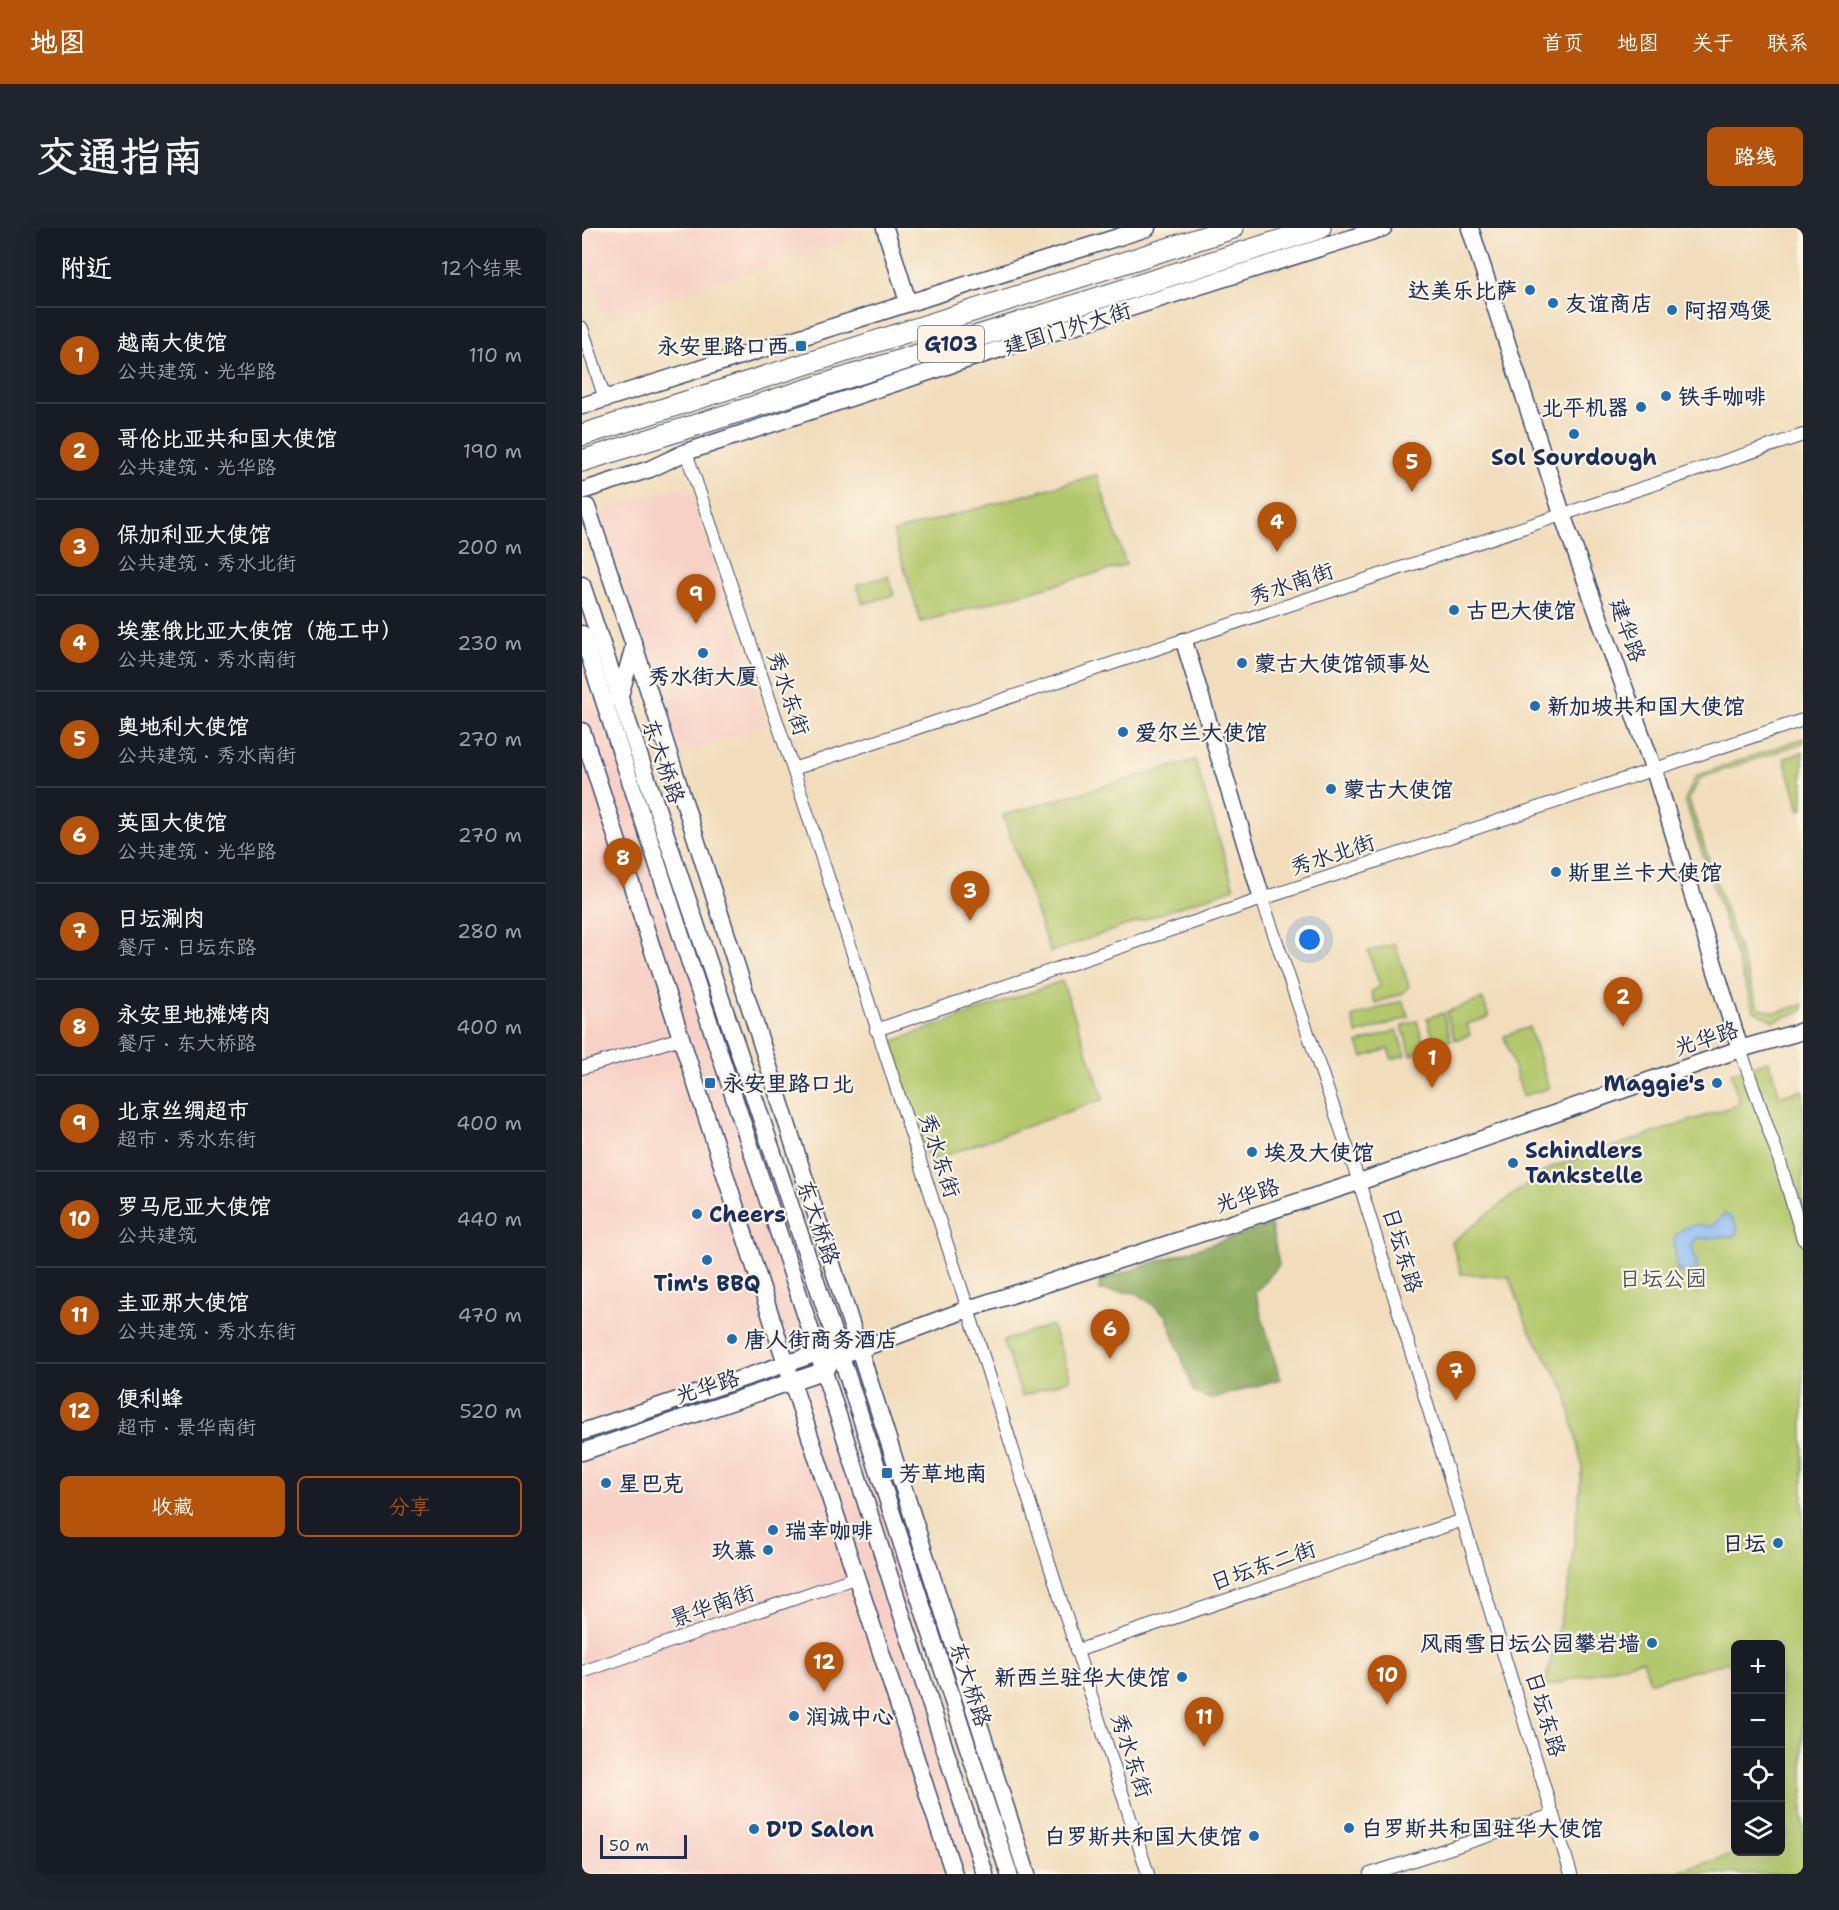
<!DOCTYPE html>
<html lang="zh">
<meta charset="utf-8">
<style>
:root{--surface:#171b24;--page:#20242c;--text:#f1f3f6;--muted:#9ea1a6;--line:#363941;--accent:#b45309}
body{margin:0;font-family:"Shantell Sans","LXGW WenKai TC",sans-serif;background:var(--page);color:var(--text)}
.controls{position:absolute;right:18px;bottom:18px;display:grid;overflow:hidden;border-radius:9px;box-shadow:0 6px 24px #0002}
.controls button{width:54px;height:54px;display:grid;place-items:center;padding:0;border:0;border-bottom:2px solid var(--line);background:var(--surface);color:var(--text);font:30px sans-serif}
.scale{position:absolute;left:18px;bottom:15px;width:87px;box-sizing:border-box;padding-left:6px;border:3px solid #1b2f5e;border-top:0;font-size:16px;line-height:21px;white-space:nowrap;color:#1b2f5e;-webkit-text-stroke:4px #fcf5e5;paint-order:stroke}
.you{position:absolute;left:728px;top:712px;width:21px;height:21px;margin:-15px;border:4px solid #fff;border-radius:50%;background:#1a73e8;box-shadow:0 0 0 9px #1a73e833}
.badge{display:grid;place-items:center;width:39px;height:39px;border-radius:50%;background:var(--accent);color:#fff;font-size:20px;font-weight:700}
.pin{position:absolute;translate:-50% -50px;filter:drop-shadow(0 2px 3px #0008)}
.pin::after{content:'';position:absolute;top:32px;width:21px;height:18px;background:inherit;clip-path:polygon(0 0,100% 0,50% 100%)}
.list{margin:0;padding:0;list-style:none}
h2{display:flex;justify-content:space-between;align-items:center;height:78px;margin:0;padding:0 24px;font-size:26px}
h2 small{font-size:20px;font-weight:400;color:var(--muted)}
.list li{display:grid;grid-template-columns:39px 1fr auto;gap:18px;align-items:center;box-sizing:border-box;height:96px;padding:0 24px;border-top:2px solid var(--line)}
.list b{display:block;font-size:22px;white-space:nowrap}
.list p{margin:0;font-size:20px;white-space:nowrap;color:var(--muted)}
.list em{font-size:20px;font-style:normal;color:var(--muted)}
.actions{display:flex;gap:12px;padding:18px 24px}
.actions a{flex:1;padding:14px 0;border:2px solid var(--accent);border-radius:9px;text-align:center;font-size:21px;color:var(--accent)}
.actions .main{background:var(--accent);color:#fff}
.icon{flex:none;width:33px;height:33px;fill:none;stroke:currentColor;stroke-width:2;stroke-linecap:round;stroke-linejoin:round}
.map{position:relative;flex:none;width:1221px;height:1646px;overflow:hidden;border-radius:9px}
header{display:flex;align-items:center;gap:36px;box-sizing:border-box;height:84px;padding:0 30px;background:var(--accent);color:#fff}
header strong{font-size:28px}
nav{display:flex;gap:33px;margin-inline-start:auto;font-size:21px}
.intro{display:flex;align-items:center;justify-content:space-between;box-sizing:border-box;height:144px;padding:0 36px}
h1{margin:0;font-size:42px}
.button{padding:15px 27px;border-radius:9px;background:var(--accent);color:#fff;font-size:21px;font-weight:700}
main{display:flex;gap:36px;padding:0 36px}
aside{flex:1;background:var(--surface);border-radius:9px;box-shadow:0 6px 24px #0002}
.map>svg:first-child{display:block}
.built{fill:#f7d1c6}
.green{fill:#b3c86c;stroke:#677c65;stroke-width:1.5}
.forest{fill:#8eac60;stroke:#546e5f;stroke-width:1.5}
.water{fill:#89b9f4;stroke:#5274a9;stroke-width:1.5}
.lines{fill:none;stroke-linecap:round;stroke-linejoin:round}
.street-casing{stroke:#3b496c;stroke-width:14}
.secondary-casing{stroke:#3b496c;stroke-width:19}
.highway-casing{stroke:#3b496c;stroke-width:23}
.street{stroke:#fff;stroke-width:12}
.secondary{stroke:#fff;stroke-width:16}
.highway{stroke:#fff;stroke-width:21}
.poi-dot{fill:#1f6fb2;stroke:#fcf5e5;stroke-width:2}
.labels{text-anchor:middle;stroke-width:4.5;stroke-linejoin:round;paint-order:stroke}
.shield{fill:#fcf5e5;stroke:#5e6a86;stroke-width:1.5}
.shield-label{font-size:21px;font-weight:bold;fill:#1b2f5e}
.poi-label{font-size:22px;font-weight:bold;fill:#1b2f5e;stroke:#fcf5e5;text-anchor:start}
.street-label{font-size:22px;fill:#1b2f5e;stroke:#fcf5e5}
.park-label{font-size:22px;fill:#415562;stroke:#fcf5e5}
</style>
<header>
<strong>地图</strong>
<nav><a>首页</a><a>地图</a><a>关于</a><a>联系</a></nav>
</header>
<div class="intro"><h1>交通指南</h1><a class="button">路线</a></div>
<main>
<aside>
<h2>附近<small>12个结果</small></h2>
<ul class="list">
<li><span class="badge">1</span><div><b>越南大使馆</b><p>公共建筑 · 光华路</p></div><em>110 m</em></li>
<li><span class="badge">2</span><div><b>哥伦比亚共和国大使馆</b><p>公共建筑 · 光华路</p></div><em>190 m</em></li>
<li><span class="badge">3</span><div><b>保加利亚大使馆</b><p>公共建筑 · 秀水北街</p></div><em>200 m</em></li>
<li><span class="badge">4</span><div><b>埃塞俄比亚大使馆（施工中）</b><p>公共建筑 · 秀水南街</p></div><em>230 m</em></li>
<li><span class="badge">5</span><div><b>奥地利大使馆</b><p>公共建筑 · 秀水南街</p></div><em>270 m</em></li>
<li><span class="badge">6</span><div><b>英国大使馆</b><p>公共建筑 · 光华路</p></div><em>270 m</em></li>
<li><span class="badge">7</span><div><b>日坛涮肉</b><p>餐厅 · 日坛东路</p></div><em>280 m</em></li>
<li><span class="badge">8</span><div><b>永安里地摊烤肉</b><p>餐厅 · 东大桥路</p></div><em>400 m</em></li>
<li><span class="badge">9</span><div><b>北京丝绸超市</b><p>超市 · 秀水东街</p></div><em>400 m</em></li>
<li><span class="badge">10</span><div><b>罗马尼亚大使馆</b><p>公共建筑</p></div><em>440 m</em></li>
<li><span class="badge">11</span><div><b>圭亚那大使馆</b><p>公共建筑 · 秀水东街</p></div><em>470 m</em></li>
<li><span class="badge">12</span><div><b>便利蜂</b><p>超市 · 景华南街</p></div><em>520 m</em></li>
</ul>
<div class="actions"><a class="main">收藏</a><a>分享</a></div>
</aside>
<div class="map">
<svg width="1221" height="1646" viewBox="0 0 1221 1646">
<rect width="100%" height="100%" fill="#fcf5e5"/>
<filter id="ink" filterUnits="userSpaceOnUse"><feTurbulence type="fractalNoise" baseFrequency=".0167" numOctaves="2"/><feDisplacementMap in="SourceGraphic" scale="12" xChannelSelector="R" yChannelSelector="G"/><feConvolveMatrix kernelMatrix="1 2 1 2 8 2 1 2 1" color-interpolation-filters="sRGB"/></filter>
<filter id="wash" filterUnits="userSpaceOnUse"><feTurbulence type="fractalNoise" baseFrequency=".008" numOctaves="4" result="noise"/><feDisplacementMap in="SourceGraphic" scale="24" xChannelSelector="R" yChannelSelector="G"/><feGaussianBlur stdDeviation="1.35" result="paint"/><feColorMatrix in="noise" values="0 0 0 0 0 0 0 0 0 0 0 0 0 0 0 0 0 1.4 0 .05"/><feComposite in="paint" operator="in"/></filter>
<g filter="url(#wash)">
<rect width="100%" height="100%" fill="#f1ddbc"/>
<g class="built">
<polygon points="0,0 281,0 283,7 23,91 0,24"/>
<polygon points="106,258 185,497 99,527 18,283"/>
<polygon points="0,379 258,1125 406,1646 0,1646"/>
</g>
<g class="green">
<polygon points="515,247 544,337 339,394 311,304"/>
<polygon points="306,348 312,367 281,376 275,357"/>
<polygon points="1221,510 1221,515 1118,550 1107,572 1176,779 1194,785 1221,776 1221,783 1191,793 1172,783 1103,572 1114,548"/>
<polygon points="1221,524 1221,581 1218,582 1202,530"/>
<polygon points="613,532 652,660 468,724 421,587"/>
<polygon points="813,716 827,758 820,766 793,775 789,764 798,758 786,723"/>
<polygon points="480,753 522,871 347,933 306,815"/>
<polygon points="901,771 907,789 885,796 888,807 873,812 864,784"/>
<polygon points="820,773 827,789 775,806 770,789"/>
<polygon points="861,785 869,812 854,818 845,790"/>
<polygon points="835,793 844,822 829,827 820,798"/>
<polygon points="947,799 967,860 941,868 922,808"/>
<polygon points="815,802 823,827 810,831 806,821 781,829 776,815"/>
<polygon points="1187,833 1198,868 1221,862 1221,1646 1068,1646 1096,1644 1158,1624 1198,1624 1199,1610 1207,1607 1198,1583 1198,1416 1154,1416 1153,1451 1147,1434 1068,1454 1061,1432 962,1459 988,1353 1000,1238 983,1161 946,1100 927,1049 879,1046 870,1014 955,948 970,939 1158,876 1149,845"/>
<polygon points="470,1097 489,1151 440,1168 421,1113"/>
</g>
<polygon class="forest" points="689,997 697,1037 673,1065 698,1151 628,1171 612,1164 584,1087 555,1065 517,1062 518,1052"/>
<path class="water" d="M1143,986L1150,991L1156,1001L1152,1008C1145,1010 1142,1008 1136,1009C1127,1010 1124,1011 1115,1010L1110,1018L1116,1040L1108,1045L1095,1043L1092,1010C1102,996 1114,995 1129,999Z"/>
</g>
<g filter="url(#ink)">
<g class="lines">
<g class="street-casing">
<g id="street">
<polyline points="0,100 23,171"/>
<polyline points="104,224 211,541 386,1081 566,1646"/>
<polyline points="211,541 1221,207"/>
<polyline points="680,671 777,954 989,1646"/>
<polyline points="294,802 680,671 1221,492"/>
<polyline points="1158,821 1197,931 1221,1011"/>
<polyline points="0,840 99,810"/>
<polyline points="494,1423 881,1292"/>
<polyline points="0,1444 275,1349"/>
<polyline points="788,1646 971,1587"/>
</g>
</g>
<g class="secondary-casing">
<g id="secondary">
<polyline points="303,0 326,74"/>
<polyline points="888,0 980,286 1072,542 1158,821"/>
<polyline points="0,178 565,0"/>
<polyline points="0,263 68,241 104,224 371,136 801,0"/>
<polyline points="0,279 5,279 52,417 445,1646"/>
<polyline points="0,357 258,1125 427,1646"/>
<polyline points="0,406 236,1125 403,1646"/>
<polyline points="602,413 680,671"/>
<polyline points="37,471 52,418"/>
<polyline points="0,503 210,1154 372,1646"/>
<polyline points="0,1204 236,1125 258,1125 276,1122 386,1081 777,954 1158,821 1221,803"/>
<polyline points="0,1224 241,1143 247,1137"/>
</g>
</g>
<g class="highway-casing">
<g id="highway">
<polyline points="0,207 651,0"/>
<polyline points="0,233 738,0"/>
</g>
</g>
<use href="#street" class="street"/>
<use href="#secondary" class="secondary"/>
<use href="#highway" class="highway"/>
</g>
</g>
<g class="poi-dot">
<circle cx="948" cy="62" r="6"/>
<circle cx="971" cy="75" r="6"/>
<circle cx="1090" cy="82" r="6"/>
<rect x="213" y="112" width="12" height="12" rx="3"/>
<circle cx="1084" cy="168" r="6"/>
<circle cx="1059" cy="179" r="6"/>
<circle cx="992" cy="206" r="6"/>
<circle cx="872" cy="382" r="6"/>
<circle cx="121" cy="425" r="6"/>
<circle cx="660" cy="435" r="6"/>
<circle cx="953" cy="478" r="6"/>
<circle cx="541" cy="504" r="6"/>
<circle cx="749" cy="561" r="6"/>
<circle cx="974" cy="644" r="6"/>
<rect x="122" y="849" width="12" height="12" rx="3"/>
<circle cx="1135" cy="855" r="6"/>
<circle cx="670" cy="924" r="6"/>
<circle cx="931" cy="935" r="6"/>
<circle cx="115" cy="986" r="6"/>
<circle cx="125" cy="1032" r="6"/>
<circle cx="150" cy="1111" r="6"/>
<rect x="299" y="1239" width="12" height="12" rx="3"/>
<circle cx="24" cy="1255" r="6"/>
<circle cx="191" cy="1302" r="6"/>
<circle cx="1196" cy="1315" r="6"/>
<circle cx="186" cy="1322" r="6"/>
<circle cx="1070" cy="1415" r="6"/>
<circle cx="600" cy="1449" r="6"/>
<circle cx="212" cy="1488" r="6"/>
<circle cx="767" cy="1600" r="6"/>
<circle cx="172" cy="1601" r="6"/>
<circle cx="672" cy="1608" r="6"/>
</g>
<g class="labels">
<rect class="shield" x="336" y="98" width="66" height="36" rx="4.5"/>
<g class="shield-label">
<text x="369" y="123">G103</text>
</g>
<g class="poi-label">
<text x="936" y="70" text-anchor="end">达美乐比萨</text>
<text x="983" y="83">友谊商店</text>
<text x="1102" y="90">阿招鸡煲</text>
<text x="207" y="126" text-anchor="end">永安里路口西</text>
<text x="1096" y="176">铁手咖啡</text>
<text x="1047" y="187" text-anchor="end">北平机器</text>
<text x="992" y="237" text-anchor="middle">Sol Sourdough</text>
<text x="884" y="390">古巴大使馆</text>
<text x="672" y="443">蒙古大使馆领事处</text>
<text x="121" y="456" text-anchor="middle">秀水街大厦</text>
<text x="965" y="486">新加坡共和国大使馆</text>
<text x="553" y="512">爱尔兰大使馆</text>
<text x="761" y="569">蒙古大使馆</text>
<text x="986" y="652">斯里兰卡大使馆</text>
<text x="140" y="863">永安里路口北</text>
<text x="1123" y="863" text-anchor="end">Maggie's</text>
<text x="943" y="930">Schindlers<tspan x="943" dy="25">Tankstelle</tspan></text>
<text x="682" y="932">埃及大使馆</text>
<text x="127" y="994">Cheers</text>
<text x="125" y="1063" text-anchor="middle">Tim's BBQ</text>
<text x="162" y="1119">唐人街商务酒店</text>
<text x="317" y="1253">芳草地南</text>
<text x="36" y="1263">星巴克</text>
<text x="203" y="1310">瑞幸咖啡</text>
<text x="1184" y="1323" text-anchor="end">日坛</text>
<text x="174" y="1330" text-anchor="end">玖慕</text>
<text x="1058" y="1423" text-anchor="end">风雨雪日坛公园攀岩墙</text>
<text x="588" y="1457" text-anchor="end">新西兰驻华大使馆</text>
<text x="224" y="1496">润诚中心</text>
<text x="779" y="1608">白罗斯共和国驻华大使馆</text>
<text x="184" y="1609">D'D Salon</text>
<text x="660" y="1616" text-anchor="end">白罗斯共和国大使馆</text>
</g>
<g class="street-label">
<text transform="translate(485 100) rotate(-17)" y="8">建国门外大街</text>
<text transform="translate(709 355) rotate(-19)" y="8">秀水南街</text>
<text transform="translate(1046 402) rotate(70)" y="8">建华路</text>
<text transform="translate(207 465) rotate(71)" y="8">秀水东街</text>
<text transform="translate(82 533) rotate(71)" y="8">东大桥路</text>
<text transform="translate(750 626) rotate(-18)" y="8">秀水北街</text>
<text transform="translate(1124 810) rotate(-18)" y="8">光华路</text>
<text transform="translate(358 927) rotate(72)" y="8">秀水东街</text>
<text transform="translate(665 967) rotate(-18)" y="8">光华路</text>
<text transform="translate(237 994) rotate(71)" y="8">东大桥路</text>
<text transform="translate(821 1022) rotate(73)" y="8">日坛东路</text>
<text transform="translate(125 1158) rotate(-18)" y="8">光华路</text>
<text transform="translate(681 1337) rotate(-19)" y="8">日坛东二街</text>
<text transform="translate(130 1377) rotate(-19)" y="8">景华南街</text>
<text transform="translate(389 1456) rotate(72)" y="8">东大桥路</text>
<text transform="translate(964 1486) rotate(73)" y="8">日坛东路</text>
<text transform="translate(550 1527) rotate(72)" y="8">秀水东街</text>
</g>
<g class="park-label">
<text x="1081" y="1058">日坛公园</text>
</g>
</g>
</svg>
<div class="controls">
<button>+</button>
<button>−</button>
<button><svg class="icon" aria-label="locate" viewBox="0 0 24 24"><circle cx="12" cy="12" r="6"/><path d="M12 2v4M12 18v4M2 12h4M18 12h4"/></svg></button>
<button><svg class="icon" aria-label="layers" viewBox="0 0 24 24"><path d="M12 4l9 5-9 5-9-5zM3 14l9 5 9-5"/></svg></button>
</div>
<div class="scale">50 m</div>
<div class="you"></div>
<div class="pin badge" style="left:850px;top:860px">1</div>
<div class="pin badge" style="left:1041px;top:799px">2</div>
<div class="pin badge" style="left:388px;top:693px">3</div>
<div class="pin badge" style="left:695px;top:324px">4</div>
<div class="pin badge" style="left:830px;top:264px">5</div>
<div class="pin badge" style="left:528px;top:1131px">6</div>
<div class="pin badge" style="left:874px;top:1173px">7</div>
<div class="pin badge" style="left:41px;top:660px">8</div>
<div class="pin badge" style="left:114px;top:396px">9</div>
<div class="pin badge" style="left:805px;top:1477px">10</div>
<div class="pin badge" style="left:622px;top:1519px">11</div>
<div class="pin badge" style="left:242px;top:1464px">12</div>
</div>
</main>
